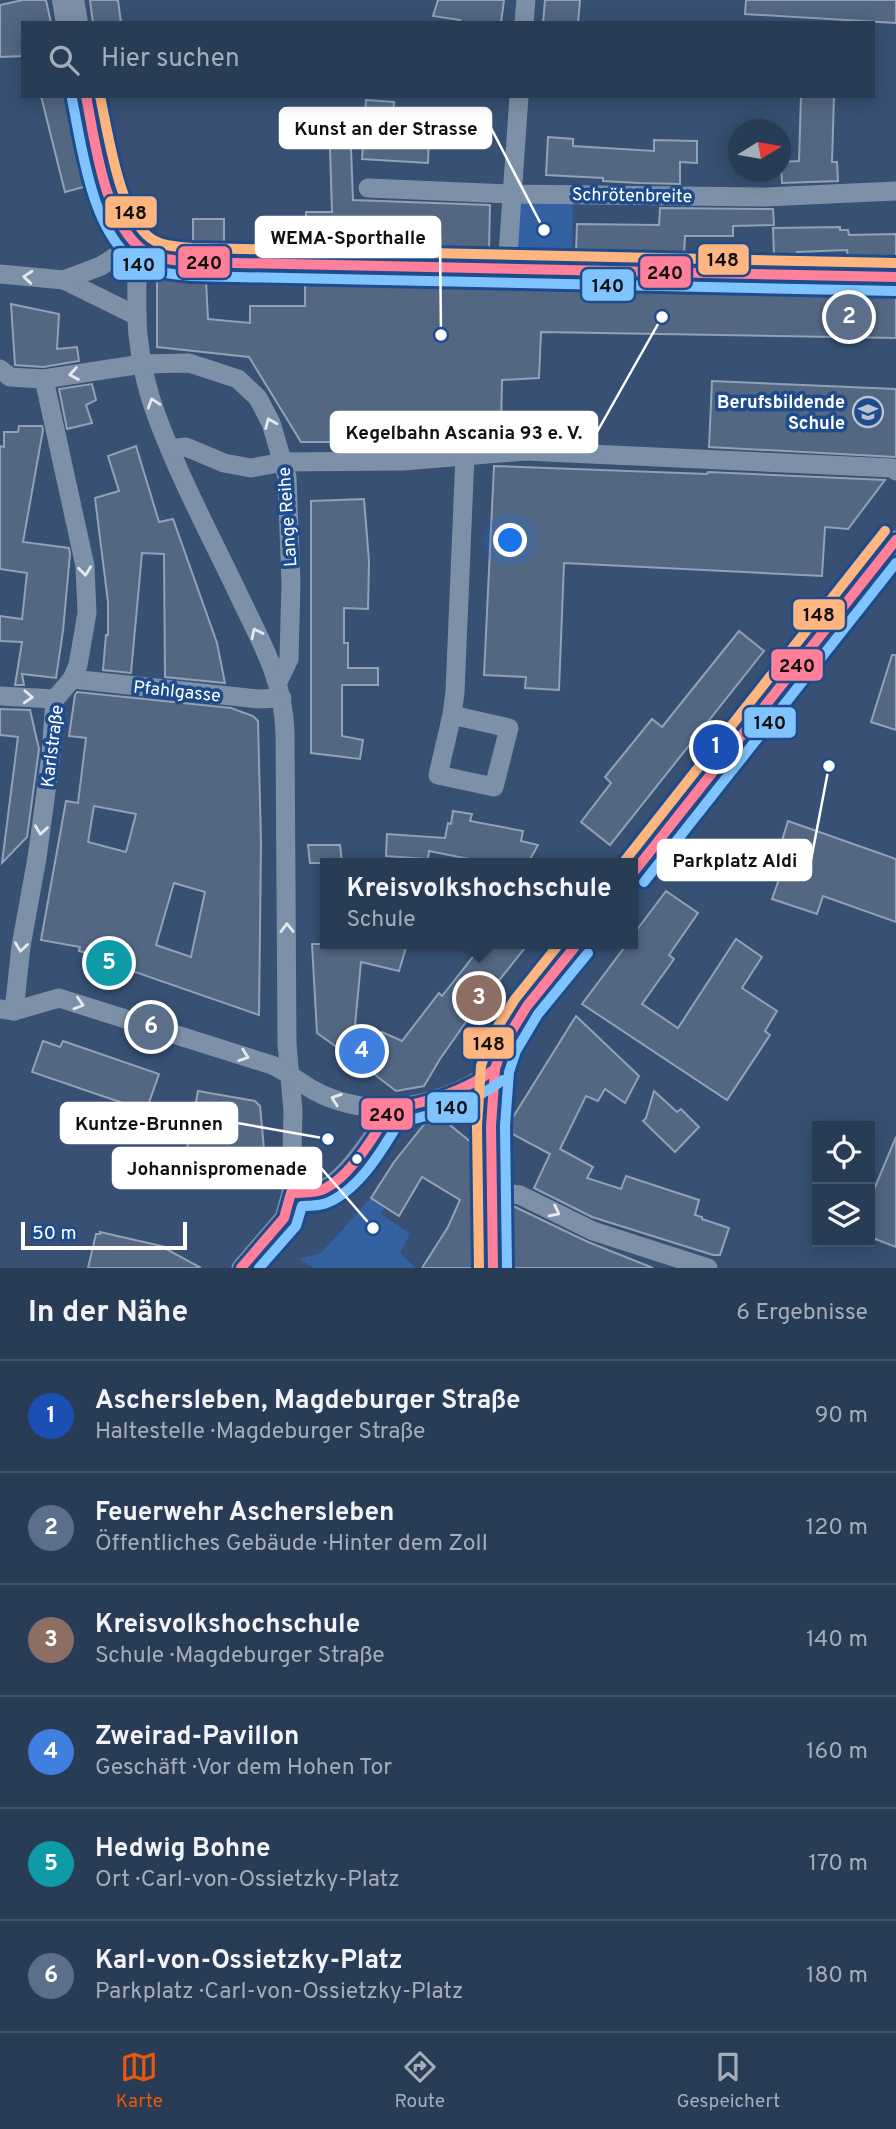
<!DOCTYPE html>
<html lang="de">
<meta charset="utf-8">
<style>
:root{--surface:#293c56;--page:#354760;--text:#f1f3f6;--muted:#a5adb9;--line:#45566c;--accent:#ea580c}
body{margin:0;font-family:Overpass,sans-serif;background:var(--page);color:var(--text)}
.controls{position:absolute;right:21px;bottom:21px;display:grid;overflow:hidden;border-radius:0px;box-shadow:0 4px 18px #0003}
.controls button{width:63px;height:63px;display:grid;place-items:center;padding:0;border:0;border-bottom:2px solid var(--line);background:var(--surface);color:var(--text);font:35px sans-serif}
.compass{position:absolute;left:728px;top:119px;width:63px;height:63px;border-radius:50%;background:var(--surface);box-shadow:0 4px 18px #0003;rotate:79deg}
.scale{position:absolute;left:21px;bottom:18px;width:166px;box-sizing:border-box;padding-left:7px;border:4px solid #fff;border-top:0;font-size:19px;line-height:24px;white-space:nowrap;color:#fff;-webkit-text-stroke:5px #1e4b8c;paint-order:stroke}
.you{position:absolute;left:511px;top:541px;width:24px;height:24px;margin:-18px;border:5px solid #fff;border-radius:50%;background:#1a73e8;box-shadow:0 0 0 10px #1a73e833}
.badge{display:grid;place-items:center;width:46px;height:46px;border-radius:50%;background:var(--accent);color:#fff;font-size:23px;font-weight:700}
.pin{position:absolute;translate:-50% -50%;border:4px solid #fff;box-shadow:0 2px 7px #0006}
.popup{position:absolute;left:320px;top:858px;width:318px;height:91px;box-sizing:border-box;display:grid;place-content:center;border-radius:0px;background:var(--surface);filter:drop-shadow(0 2px 5px #0005);font-size:23px;white-space:nowrap;color:var(--muted)}
.popup b{font-size:26px;color:var(--text)}
.popup::after{content:'';position:absolute;left:50%;top:100%;margin-left:-14px;border:14px solid transparent;border-top-color:var(--surface)}
.list{margin:0;padding:0;list-style:none}
h2{display:flex;justify-content:space-between;align-items:center;height:91px;margin:0;padding:0 28px;font-size:30px}
h2 small{font-size:23px;font-weight:400;color:var(--muted)}
.list li{display:grid;grid-template-columns:46px 1fr auto;gap:21px;align-items:center;box-sizing:border-box;height:112px;padding:0 28px;border-top:2px solid var(--line)}
.list b{display:block;font-size:26px;white-space:nowrap}
.list p{margin:0;font-size:23px;white-space:nowrap;color:var(--muted)}
.list em{font-size:23px;font-style:normal;color:var(--muted)}
.icon{flex:none;width:38px;height:38px;fill:none;stroke:currentColor;stroke-width:2;stroke-linecap:round;stroke-linejoin:round}
.map{position:relative;flex:none;width:896px;height:1268px;overflow:hidden}
.search{position:absolute;background:var(--surface);box-shadow:0 4px 18px #0003;left:21px;right:21px;top:21px;height:77px;display:flex;align-items:center;gap:18px;box-sizing:border-box;padding:0 24px;border-radius:0px;color:var(--muted);font-size:26px}
.sheet{height:763px;background:var(--surface)}
nav{display:flex;justify-content:space-around;align-items:center;box-sizing:border-box;height:98px;border-top:2px solid var(--line);background:var(--surface);font-size:19px;color:var(--muted)}
nav a{display:grid;justify-items:center;gap:4px}
nav .on{color:var(--accent)}
.map>svg:first-child{display:block}
.green{fill:#3361a2}
.building{fill:#536783;stroke:#92a1b6;stroke-width:2;fill-rule:evenodd}
.lines{fill:none;stroke-linecap:round;stroke-linejoin:round}
.street{stroke:#7e90a7;stroke-width:19}
.primary{stroke:#7e8ea5;stroke-width:32}
.bus-1-casing{stroke:#1e4b8c;stroke-width:16}
.bus-2-casing{stroke:#1e4b8c;stroke-width:16}
.bus-3-casing{stroke:#1e4b8c;stroke-width:16}
.bus-1{stroke:#ff8098;stroke-width:10}
.bus-2{stroke:#80c4ff;stroke-width:10}
.bus-3{stroke:#ffb580;stroke-width:10}
.oneway{stroke:#e5e9ed}
.bus-dot{fill:#fff;stroke:#1e4b8c;stroke-width:2.5}
.labels{text-anchor:middle;stroke-width:7;stroke-linejoin:round;paint-order:stroke}
.street-label{font-size:18px;fill:#fff;stroke:#1e4b8c}
.poi-label{font-size:18px;font-weight:bold;fill:#fff;stroke:#1e4b8c;text-anchor:end}
.leader{fill:none;stroke:#fff;stroke-width:2.5}
.callout-dot{fill:#fff;stroke:#1e4b8c;stroke-width:2.5}
.callout{fill:#fff;stroke:#fff;stroke-width:2.5}
.callout-label{font-size:19px;text-anchor:middle;font-weight:bold;fill:#111}
.line-badge{stroke:#1e4b8c;stroke-width:2.5}
.pale-badge-label{font-size:19px;text-anchor:middle;font-weight:bold;fill:#111}
</style>
<div class="map">
<svg width="896" height="1268" viewBox="0 0 896 1268">
<rect width="100%" height="100%" fill="#375073"/>
<g class="green">
<polygon points="517,202 573,203 572,258 516,258"/>
<polygon points="371,1198 385,1207 381,1214 410,1234 400,1253 416,1268 314,1268 299,1259 321,1253"/>
</g>
<g class="building">
<polygon points="23,0 46,0 51,23 23,23 23,56 0,57 0,5"/>
<polygon points="90,0 118,0 121,23 93,23"/>
<polygon points="438,0 504,0 501,23 459,23 460,20 433,16"/>
<polygon points="545,0 580,0 578,23 543,23"/>
<polygon points="746,0 896,0 896,23 745,14"/>
<polygon points="41,96 68,96 87,186 65,192"/>
<polygon points="801,96 834,96 832,162 837,162 838,181 782,183 781,162 799,161"/>
<polygon points="366,100 394,102 392,135 429,136 428,163 362,159"/>
<polygon points="548,137 573,139 573,146 654,151 654,140 697,141 697,163 680,162 680,184 639,183 603,181 603,178 546,175"/>
<polygon points="330,148 351,148 353,200 490,205 489,249 306,246 306,212 332,212"/>
<polygon points="660,208 773,209 774,225 733,226 733,236 685,236 684,254 576,252 577,224 659,225"/>
<rect x="193" y="219" width="31" height="25"/>
<polygon points="840,227 840,230 848,230 849,235 896,234 896,259 848,258 847,250 797,252 797,257 774,256 773,228"/>
<polygon points="157,279 206,281 208,319 250,323 250,306 305,306 305,284 896,295 896,338 541,332 539,378 502,380 501,425 344,427 342,442 301,442 249,357 157,347"/>
<polygon points="11,304 59,314 57,349 77,347 79,361 43,367 15,365"/>
<polygon points="712,381 896,389 896,457 709,447"/>
<polygon points="92,384 96,400 86,405 92,423 67,429 59,389"/>
<polygon points="19,426 42,426 43,430 23,542 69,548 70,554 63,631 56,678 22,674 24,685 15,685 22,642 0,641 0,616 22,619 27,573 0,569 0,446 4,447 4,432 18,432"/>
<polygon points="136,446 159,522 173,519 217,643 225,683 165,677 164,554 142,553 131,673 103,670 106,635 108,635 108,602 95,498 119,491 108,456"/>
<polygon points="494,466 707,474 708,472 885,480 848,529 825,527 822,576 564,563 559,690 525,688 526,677 484,675"/>
<polygon points="364,499 369,561 368,609 344,608 344,643 348,643 348,668 378,668 378,685 342,685 342,736 363,740 360,759 311,753 311,501"/>
<polygon points="739,631 764,651 610,845 581,822 611,783 605,777 652,719 662,727"/>
<polygon points="892,655 896,655 896,730 871,722"/>
<path d="M77,692L231,708L253,716L258,721L261,843L259,1015L112,964L114,960L79,951L80,947L41,940L66,801L78,803L86,738L69,736L75,695ZM94,806L136,814L126,852L88,842ZM174,883L205,892L191,957L156,945Z"/>
<polygon points="0,709 30,710 39,749 27,837 2,863 18,737 0,735"/>
<polygon points="453,811 472,814 470,821 523,831 521,841 538,845 528,863 489,863 429,851 428,859 386,856 387,834 445,838 448,823 451,824"/>
<polygon points="788,821 896,859 896,922 823,896 817,914 772,899 789,851 780,847"/>
<polygon points="308,845 340,845 342,863 310,863"/>
<polygon points="666,891 698,913 669,955 674,959 642,1004 678,1028 736,939 762,957 742,988 777,1011 765,1031 770,1035 727,1100 582,1004 627,944 633,944 633,935"/>
<polygon points="312,944 344,944 376,948 378,944 407,944 399,971 361,962 352,1058 317,1033"/>
<polygon points="483,944 528,944 466,1022 440,1059 424,1086 396,1091 366,1068 382,1032 402,1041 439,993 442,996"/>
<polygon points="576,1016 639,1076 625,1103 605,1089 598,1101 586,1096 560,1149 593,1167 587,1178 621,1189 626,1176 699,1200 695,1215 702,1217 702,1219 729,1228 720,1255 713,1255 592,1217 534,1188 550,1154 505,1130"/>
<polygon points="43,1041 60,1047 63,1041 159,1074 146,1111 32,1072"/>
<polygon points="198,1091 255,1101 260,1106 267,1181 185,1159"/>
<polygon points="654,1091 677,1112 681,1109 699,1127 675,1152 643,1121 646,1118"/>
<polygon points="434,1112 472,1143 473,1268 422,1268 448,1227 460,1200 422,1177 399,1216 371,1198 394,1162"/>
<polygon points="896,1137 896,1247 870,1237 870,1199"/>
<polygon points="513,1206 588,1242 653,1268 512,1268"/>
<polygon points="100,1232 166,1247 166,1249 201,1268 88,1268 96,1234 100,1234"/>
</g>
<g class="lines">
<g class="street">
<polyline points="524,23 526,0"/>
<polyline points="368,188 512,194 765,197 896,191"/>
<polyline points="507,269 519,96"/>
<polyline points="0,274 64,280 137,316"/>
<path d="M64,280L101,266L135,244C139,274 135,304 138,335C141,363 147,391 157,417C179,476 208,531 235,587C258,637 283,675 285,732L287,1044L293,1111L291,1193L284,1218L241,1268"/>
<polyline points="0,369 10,377 44,379"/>
<polyline points="171,449 186,447 224,463 251,468 284,462 403,461 525,451 892,468 896,471"/>
<polyline points="72,679 258,699 282,698"/>
<polyline points="0,696 55,699"/>
<polyline points="452,715 509,728 494,787 438,775 452,715 455,692 465,455"/>
<polyline points="633,873 896,540"/>
<path d="M0,1009L14,1011L59,998L272,1065C288,1072 300,1083 315,1091C337,1103 365,1108 390,1109"/>
<polyline points="14,1011 21,946 37,858 51,755 55,699 72,679 78,665 87,613 85,566 44,379 142,364 189,363 238,379 258,398 271,423 287,477 291,583 289,659 278,682"/>
<polyline points="444,1097 470,1108 491,1126"/>
<polyline points="491,1191 520,1195 593,1231 708,1268"/>
<path d="M291,1193C302,1192 314,1193 324,1189C346,1178 378,1131 390,1109C428,1103 464,1094 495,1069"/>
<polyline points="493,1268 491,1126 495,1069 503,1045 527,1006 577,944"/>
</g>
<g class="primary">
<polyline points="68,0 72,23"/>
<path d="M86,96C95,138 107,227 144,251C157,259 175,260 191,262L896,277"/>
</g>
<g class="bus-1-casing">
<g id="bus-1">
<path d="M86,96C95,141 104,222 144,251C157,260 176,260 191,262L896,277"/>
<polyline points="633,873 896,540"/>
<path d="M241,1268L284,1218L291,1193C301,1192 314,1194 324,1189C350,1177 376,1134 390,1109C429,1102 463,1092 495,1069"/>
<polyline points="493,1268 491,1126 495,1069 503,1045 527,1006 577,944"/>
</g>
</g>
<g class="bus-2-casing">
<g id="bus-2">
<path d="M72,99C82,147 92,237 139,264C154,273 173,274 191,276L896,291"/>
<polyline points="644,882 896,563"/>
<path d="M259,1268L296,1226L302,1206C311,1206 321,1206 329,1202C360,1188 383,1149 399,1122C437,1115 472,1103 503,1080"/>
<polyline points="507,1268 505,1126 509,1072 516,1051 538,1014 588,953"/>
</g>
</g>
<g class="bus-3-casing">
<g id="bus-3">
<path d="M100,96C108,132 120,223 155,241C166,247 180,247 192,248L896,263"/>
<polyline points="623,863 885,531"/>
<polyline points="479,1268 477,1126 481,1066 490,1039 515,999 559,944"/>
</g>
</g>
<use href="#bus-1" class="bus-1"/>
<use href="#bus-2" class="bus-2"/>
<use href="#bus-3" class="bus-3"/>
</g>
<defs><path id="oneway-chevron" d="M-2-3.5L2.5 0L-2 3.5" fill="none" stroke-width="1.6" stroke-linecap="round" stroke-linejoin="round" transform="scale(1.75)"/></defs>
<g class="oneway">
<use href="#oneway-chevron" transform="translate(28 277) rotate(-175)"/>
<use href="#oneway-chevron" transform="translate(74 374) rotate(171)"/>
<use href="#oneway-chevron" transform="translate(153 403) rotate(-108)"/>
<use href="#oneway-chevron" transform="translate(270 423) rotate(-113)"/>
<use href="#oneway-chevron" transform="translate(85 571) rotate(83)"/>
<use href="#oneway-chevron" transform="translate(256 633) rotate(-116)"/>
<use href="#oneway-chevron" transform="translate(28 697) rotate(3)"/>
<use href="#oneway-chevron" transform="translate(41 830) rotate(98)"/>
<use href="#oneway-chevron" transform="translate(287 928) rotate(-91)"/>
<use href="#oneway-chevron" transform="translate(21 947) rotate(98)"/>
<use href="#oneway-chevron" transform="translate(79 1004) rotate(17)"/>
<use href="#oneway-chevron" transform="translate(244 1056) rotate(19)"/>
<use href="#oneway-chevron" transform="translate(336 1099) rotate(-161)"/>
<use href="#oneway-chevron" transform="translate(555 1212) rotate(27)"/>
</g>
<defs>
<g id="school-ring" transform="scale(1.575)"><circle r="9.5" fill="#1e4b8c" stroke="#b9c2ce" stroke-width="1.5"/><path d="M0-5L7-2L0 1L-7-2ZM-4 1L0 2.5L4 1V4Q0 6-4 4Z" fill="#b9c2ce"/></g>
</defs>
<g fill-rule="evenodd">
<use href="#school-ring" x="868" y="412"/>
</g>
<circle class="bus-dot" cx="357" cy="1159" r="6"/>
<g class="labels">
<g class="street-label">
<text transform="translate(632 195) rotate(1)" y="6">Schrötenbreite</text>
<text transform="translate(287 517) rotate(-94)" y="6">Lange Reihe</text>
<text transform="translate(177 691) rotate(6)" y="6">Pfahlgasse</text>
<text transform="translate(52 746) rotate(-83)" y="6">Karlstraße</text>
</g>
<g class="poi-label">
<text x="845" y="408">Berufsbildende<tspan x="845" dy="21">Schule</tspan></text>
</g>
</g>
<path class="leader" d="M544 230L491 128M441 335L440 237M662 317L597 432M829 766L811 860M328 1139L237 1123M373 1228L321 1168"/>
<g class="callout-dot">
<circle cx="544" cy="230" r="7"/>
<circle cx="441" cy="335" r="7"/>
<circle cx="662" cy="317" r="7"/>
<circle cx="829" cy="766" r="7"/>
<circle cx="328" cy="1139" r="7"/>
<circle cx="373" cy="1228" r="7"/>
</g>
<g class="callout">
<rect x="280" y="108" width="211" height="40" rx="7"/>
<rect x="256" y="217" width="184" height="40" rx="7"/>
<rect x="331" y="412" width="266" height="40" rx="7"/>
<rect x="658" y="840" width="153" height="40" rx="7"/>
<rect x="61" y="1103" width="176" height="40" rx="7"/>
<rect x="113" y="1148" width="208" height="40" rx="7"/>
</g>
<g class="callout-label">
<text x="386" y="135">Kunst an der Strasse</text>
<text x="348" y="244">WEMA-Sporthalle</text>
<text x="464" y="439">Kegelbahn Ascania 93 e. V.</text>
<text x="735" y="867">Parkplatz Aldi</text>
<text x="149" y="1130">Kuntze-Brunnen</text>
<text x="217" y="1175">Johannispromenade</text>
</g>
<g class="line-badge">
<rect x="104" y="195" width="54" height="34" rx="7" fill="#ffb580"/>
<rect x="697" y="243" width="53" height="33" rx="7" fill="#ffb580"/>
<rect x="177" y="245" width="54" height="34" rx="7" fill="#ff8098"/>
<rect x="112" y="247" width="54" height="34" rx="7" fill="#80c4ff"/>
<rect x="639" y="255" width="53" height="34" rx="7" fill="#ff8098"/>
<rect x="581" y="268" width="54" height="34" rx="7" fill="#80c4ff"/>
<rect x="792" y="598" width="54" height="33" rx="7" fill="#ffb580"/>
<rect x="770" y="648" width="54" height="34" rx="7" fill="#ff8098"/>
<rect x="743" y="706" width="54" height="33" rx="7" fill="#80c4ff"/>
<rect x="462" y="1026" width="53" height="34" rx="7" fill="#ffb580"/>
<rect x="426" y="1091" width="53" height="33" rx="7" fill="#80c4ff"/>
<rect x="360" y="1097" width="54" height="34" rx="7" fill="#ff8098"/>
</g>
<g class="pale-badge-label">
<text x="131" y="219">148</text>
<text x="723" y="266">148</text>
<text x="204" y="269">240</text>
<text x="139" y="271">140</text>
<text x="665" y="279">240</text>
<text x="608" y="292">140</text>
<text x="819" y="621">148</text>
<text x="797" y="672">240</text>
<text x="770" y="729">140</text>
<text x="489" y="1050">148</text>
<text x="452" y="1114">140</text>
<text x="387" y="1121">240</text>
</g>
</svg>
<div class="controls">
<button><svg class="icon" aria-label="locate" viewBox="0 0 24 24"><circle cx="12" cy="12" r="6"/><path d="M12 2v4M12 18v4M2 12h4M18 12h4"/></svg></button>
<button><svg class="icon" aria-label="layers" viewBox="0 0 24 24"><path d="M12 4l9 5-9 5-9-5zM3 14l9 5 9-5"/></svg></button>
</div>
<svg class="compass" viewBox="-18 -18 36 36"><path d="M0-13l5 13h-10z" fill="#e53935"/><path d="M0 13l5-13h-10z" fill="#a5adb9"/></svg>
<div class="scale">50 m</div>
<div class="you"></div>
<div class="pin badge" style="left:716px;top:747px;background:#1a4fb4">1</div>
<div class="pin badge" style="left:849px;top:317px;background:#5c6f8a">2</div>
<div class="pin badge" style="left:479px;top:998px;background:#8d6e63">3</div>
<div class="popup"><b>Kreisvolkshochschule</b>Schule</div>
<div class="pin badge" style="left:362px;top:1051px;background:#3f7fe0">4</div>
<div class="pin badge" style="left:109px;top:963px;background:#0f9aa8">5</div>
<div class="pin badge" style="left:151px;top:1027px;background:#5c6f8a">6</div>
<div class="search"><svg class="icon" aria-label="search" viewBox="0 0 24 24"><circle cx="10" cy="10" r="6"/><path d="M15 15l6 6"/></svg>Hier suchen</div>
</div>
<section class="sheet">
<h2>In der Nähe<small>6 Ergebnisse</small></h2>
<ul class="list">
<li><span class="badge" style="background:#1a4fb4">1</span><div><b>Aschersleben, Magdeburger Straße</b><p>Haltestelle · Magdeburger Straße</p></div><em>90 m</em></li>
<li><span class="badge" style="background:#5c6f8a">2</span><div><b>Feuerwehr Aschersleben</b><p>Öffentliches Gebäude · Hinter dem Zoll</p></div><em>120 m</em></li>
<li><span class="badge" style="background:#8d6e63">3</span><div><b>Kreisvolkshochschule</b><p>Schule · Magdeburger Straße</p></div><em>140 m</em></li>
<li><span class="badge" style="background:#3f7fe0">4</span><div><b>Zweirad-Pavillon</b><p>Geschäft · Vor dem Hohen Tor</p></div><em>160 m</em></li>
<li><span class="badge" style="background:#0f9aa8">5</span><div><b>Hedwig Bohne</b><p>Ort · Carl-von-Ossietzky-Platz</p></div><em>170 m</em></li>
<li><span class="badge" style="background:#5c6f8a">6</span><div><b>Karl-von-Ossietzky-Platz</b><p>Parkplatz · Carl-von-Ossietzky-Platz</p></div><em>180 m</em></li>
</ul>
</section>
<nav>
<a class="on"><svg class="icon" aria-label="map" viewBox="0 0 24 24"><path d="M3 6l6-2 6 2 6-2v14l-6 2-6-2-6 2zM9 4v14M15 6v14"/></svg>Karte</a>
<a><svg class="icon" aria-label="directions" viewBox="0 0 24 24"><path d="M12 3l9 9-9 9-9-9zM9 14v-3h6M13 9l2 2-2 2"/></svg>Route</a>
<a><svg class="icon" aria-label="saved" viewBox="0 0 24 24"><path d="M7 4h10v16l-5-4-5 4z"/></svg>Gespeichert</a>
</nav>
